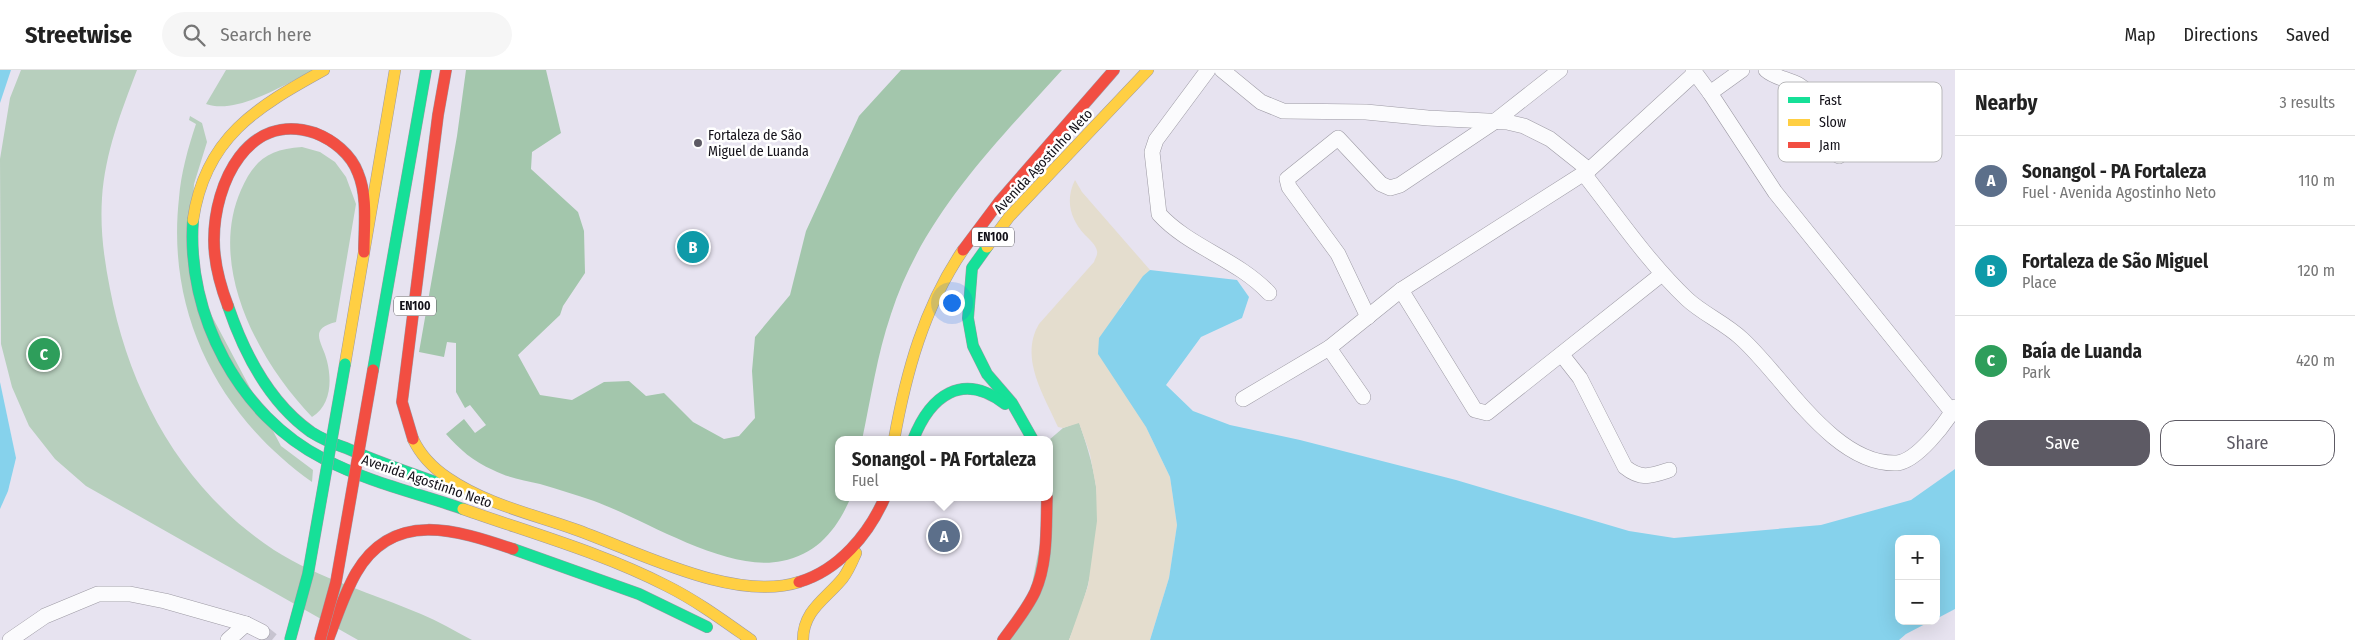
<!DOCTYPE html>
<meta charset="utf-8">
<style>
:root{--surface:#fff;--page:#f6f6f6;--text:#222;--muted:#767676;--line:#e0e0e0;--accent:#5d5a64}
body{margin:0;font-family:"Fira Sans Condensed",sans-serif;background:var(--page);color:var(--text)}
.controls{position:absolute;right:15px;bottom:15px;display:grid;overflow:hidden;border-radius:10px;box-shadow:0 5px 20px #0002}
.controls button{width:45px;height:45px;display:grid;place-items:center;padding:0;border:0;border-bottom:1px solid var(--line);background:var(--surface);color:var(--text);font:25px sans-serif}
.you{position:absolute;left:951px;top:232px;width:18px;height:18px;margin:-12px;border:4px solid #fff;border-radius:50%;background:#1a73e8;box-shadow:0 0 0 8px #1a73e833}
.badge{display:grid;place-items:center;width:32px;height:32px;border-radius:50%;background:var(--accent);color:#fff;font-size:16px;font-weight:700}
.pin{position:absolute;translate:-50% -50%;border:2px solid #fff;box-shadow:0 1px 5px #0006}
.popup{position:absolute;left:835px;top:366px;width:218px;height:65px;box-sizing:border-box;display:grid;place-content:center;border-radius:10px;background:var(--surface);filter:drop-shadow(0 1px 4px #0005);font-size:16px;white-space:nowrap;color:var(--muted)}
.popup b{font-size:19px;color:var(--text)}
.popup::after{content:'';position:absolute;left:50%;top:100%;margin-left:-10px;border:10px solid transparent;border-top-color:var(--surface)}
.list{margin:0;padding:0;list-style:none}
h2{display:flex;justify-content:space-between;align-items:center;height:65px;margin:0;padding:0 20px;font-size:21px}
h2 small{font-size:16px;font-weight:400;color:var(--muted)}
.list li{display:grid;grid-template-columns:32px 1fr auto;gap:15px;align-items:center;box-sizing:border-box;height:90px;padding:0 20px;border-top:1px solid var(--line)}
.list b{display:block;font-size:19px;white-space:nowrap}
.list p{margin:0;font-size:16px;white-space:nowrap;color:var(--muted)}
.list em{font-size:16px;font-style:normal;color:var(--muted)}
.actions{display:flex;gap:10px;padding:15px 20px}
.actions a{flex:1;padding:11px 0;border:1px solid var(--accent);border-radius:15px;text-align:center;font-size:18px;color:var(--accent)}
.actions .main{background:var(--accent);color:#fff}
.icon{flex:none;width:28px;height:28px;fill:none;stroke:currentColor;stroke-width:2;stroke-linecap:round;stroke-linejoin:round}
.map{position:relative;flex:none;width:1955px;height:570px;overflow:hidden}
header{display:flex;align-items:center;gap:30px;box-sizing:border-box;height:70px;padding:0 25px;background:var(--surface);border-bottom:1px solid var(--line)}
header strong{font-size:24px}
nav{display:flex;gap:28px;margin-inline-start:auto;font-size:18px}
.search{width:350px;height:45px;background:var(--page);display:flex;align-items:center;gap:12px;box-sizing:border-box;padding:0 18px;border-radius:28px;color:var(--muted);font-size:19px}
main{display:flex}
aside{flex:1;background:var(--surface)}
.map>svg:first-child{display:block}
.green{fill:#b7cfbd}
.forest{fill:#a3c6ac}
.sand{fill:#e4ddce}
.water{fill:#86d2ec}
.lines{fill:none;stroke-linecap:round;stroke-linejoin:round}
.street-tunnel{stroke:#c7c4d0;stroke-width:15;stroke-dasharray:15 8;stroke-linecap:butt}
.street-casing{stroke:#9d9aa4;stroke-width:16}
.fast-casing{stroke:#9d9aa4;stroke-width:12}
.slow-casing{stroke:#9d9aa4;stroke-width:12}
.jam-casing{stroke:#9d9aa4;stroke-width:12}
.street{stroke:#fbfbfd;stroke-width:15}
.fast{stroke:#16e098;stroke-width:11}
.slow{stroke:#ffcf43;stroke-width:11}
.jam{stroke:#f24e42;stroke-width:11}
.fast-bridge-casing{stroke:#9d9aa4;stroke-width:12;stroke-linecap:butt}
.jam-bridge-casing{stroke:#9d9aa4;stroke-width:12;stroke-linecap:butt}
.fast-bridge{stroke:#16e098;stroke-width:11}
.jam-bridge{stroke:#f24e42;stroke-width:11}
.poi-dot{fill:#5d5a64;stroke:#fff;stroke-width:2}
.labels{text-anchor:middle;stroke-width:5;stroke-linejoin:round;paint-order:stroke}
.shield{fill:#fff;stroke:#5a585e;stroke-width:1}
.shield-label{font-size:12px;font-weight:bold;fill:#131119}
.poi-label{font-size:14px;fill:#131119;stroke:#fff;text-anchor:start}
.street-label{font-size:14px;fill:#131119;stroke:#fff}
.key{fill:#fff;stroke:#b8b8ba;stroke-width:1}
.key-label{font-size:14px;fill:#131119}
</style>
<header>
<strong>Streetwise</strong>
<div class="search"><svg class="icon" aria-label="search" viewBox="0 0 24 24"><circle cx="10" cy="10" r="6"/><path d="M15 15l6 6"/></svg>Search here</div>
<nav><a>Map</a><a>Directions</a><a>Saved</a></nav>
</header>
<main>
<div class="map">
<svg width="1955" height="570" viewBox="0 0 1955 570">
<rect width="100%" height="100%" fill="#e7e3f0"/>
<g class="green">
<path d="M21,0H137C121,42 105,83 102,128C100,159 104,189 110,219C130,324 183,420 274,480C320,509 372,523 421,544C438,551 455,561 472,570H358L86,416L55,389L29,356L12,317L1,274L0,89L10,28Z"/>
<path d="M226,0H314C285,14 237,45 206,34Z"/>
<path d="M190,46L202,53L207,72L194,114L189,203L281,376L313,400L312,412C219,346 166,244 179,128C181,103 188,78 196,54L189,50Z"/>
<path d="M302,77L320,82L335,92L346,107L356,134L336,252C307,259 323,273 327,291C332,311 331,335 312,347C259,292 207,197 241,120C254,90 269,79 302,77Z"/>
<path d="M1079,352C1086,373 1093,394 1096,416C1103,467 1089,523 1069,570H1003L1028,535L1049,427V370L1063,358Z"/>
</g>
<path class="forest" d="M466,0H546L561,63L532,82L531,99L578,142L584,161L585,203L563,236L560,245L518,285L540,325L572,330L604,312L629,311L646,326L664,323L693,352L724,369L739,366L755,348L752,301L755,267L790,225L806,161L859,46L901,0H1062C995,74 922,147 891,244C877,285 871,328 862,370H839V427H851C837,459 818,484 782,491C727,503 646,450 594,431C576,425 558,419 540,414C524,410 508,408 493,400C474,392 459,379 446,364L464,349L475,363L486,355L470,335L465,338L456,322V273L447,272L444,287L419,282L457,66Z"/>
<path class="sand" d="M1075,110L1082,122L1150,200L1120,237L1146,357L1170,407L1177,455L1169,508L1150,570H1069L1088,516L1097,451L1096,417L1090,384L1079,353L1063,358L1058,357C1044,325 1019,288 1039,254L1094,192C1095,188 1098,185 1097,181C1096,175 1089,169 1085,165C1070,149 1065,130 1075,110Z"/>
<g class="water">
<polygon points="0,0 11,0 0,33"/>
<polygon points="1150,200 1237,210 1249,227 1242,248 1201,267 1166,315 1193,341 1230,355 1300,370 1456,410 1629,461 1674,468 1821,455 1911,430 1955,399 1955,539 1936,549 1936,469 1899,469 1899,551 1931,551 1906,564 1899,570 1150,570 1169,508 1177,455 1170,407 1146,357 1098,284 1099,268 1143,206"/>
<polygon points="0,312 16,388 8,421 0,439"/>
</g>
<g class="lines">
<polyline class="street-tunnel" points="262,562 272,570"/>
<g class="street-casing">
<g id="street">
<path d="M1208,0L1156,70L1152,82L1159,144C1189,177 1237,189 1269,223"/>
<polyline points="1222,0 1261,32 1283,41 1366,42 1428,48 1507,52 1524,56 1550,69 1589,100"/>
<polyline points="1693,0 1710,23 1775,122 1952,342"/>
<path d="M1766,0C1775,8 1788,9 1799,15C1822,28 1830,63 1839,86"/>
<polyline points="1710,23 1742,0"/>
<path d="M1584,104C1617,146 1648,192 1687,229C1703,244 1725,253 1742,269C1783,306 1834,396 1897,393C1917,391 1945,354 1955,337"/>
<polyline points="1401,220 1475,340 1487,343 1662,204"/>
<polyline points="1368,247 1338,184 1289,117 1287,109 1338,68 1381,114 1390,118 1400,115 1494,52 1560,0"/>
<polyline points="1329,278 1363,327"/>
<path d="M1562,285L1580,308L1625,397C1641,410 1651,406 1669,400"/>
<polyline points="1243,329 1329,278 1401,220 1589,100 1695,3"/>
<polyline points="10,570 45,546 98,524 130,524 165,531 246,554 262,562"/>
<polyline points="228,570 246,554"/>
</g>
</g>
<g class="fast-casing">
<g id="fast">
<path d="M193,150C186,245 239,346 324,389C368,412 417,423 463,439"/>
<polyline points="987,177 972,198 968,248 973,276 987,304 1012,333 1033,370"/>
<path d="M228,236C244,283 270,333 311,362C322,369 334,374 346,378C380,393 415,405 450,417"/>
<polyline points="373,300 426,0"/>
<path d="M913,370C930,326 962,301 1005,334"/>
<polyline points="513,479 639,524 707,557"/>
</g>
</g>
<g class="slow-casing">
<g id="slow">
<path d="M193,150C205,67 257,37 324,0"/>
<polyline points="987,177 1009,147 1148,0"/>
<polyline points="345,294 395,0"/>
<path d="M413,369C421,386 433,398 448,408C486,434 532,444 574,459C637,481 734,533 799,512"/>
<path d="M894,370C906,303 924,237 963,180"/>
<path d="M463,439C531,463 603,483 667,516C697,531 724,551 751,570"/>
<path d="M803,570C803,540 826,529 843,508C849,500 852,492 856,483"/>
</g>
</g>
<g class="jam-casing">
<g id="jam">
<polyline points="963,180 999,132 1114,0"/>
<path d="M228,236C220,215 214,192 214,170C214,113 248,41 315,63C333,70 351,84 358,103C368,127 364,156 364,182"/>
<polyline points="413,369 402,332 438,45 446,0"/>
<path d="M799,512C839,500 869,464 885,427"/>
<path d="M328,570C337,547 344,524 356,503C393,439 457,460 513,479"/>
<path d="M1003,570C1014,555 1027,539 1035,522C1048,493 1046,458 1047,427"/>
</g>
</g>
<use href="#street" class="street"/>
<use href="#fast" class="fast"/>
<use href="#slow" class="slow"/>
<use href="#jam" class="jam"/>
<g class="fast-bridge-casing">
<polyline id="fast-bridge" points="290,570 308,504 345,294"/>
</g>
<g class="jam-bridge-casing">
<polyline id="jam-bridge" points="320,570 336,512 373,300"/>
</g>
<use href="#fast-bridge" class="fast-bridge"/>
<use href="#jam-bridge" class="jam-bridge"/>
</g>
<circle class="poi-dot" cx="698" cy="73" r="5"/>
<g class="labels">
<g class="shield">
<rect x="972" y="157.5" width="42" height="19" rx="4"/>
<rect x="394" y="226.5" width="42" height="19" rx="4"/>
</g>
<g class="shield-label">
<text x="993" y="171">EN100</text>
<text x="415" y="240">EN100</text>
</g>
<g class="poi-label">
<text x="708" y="70">Fortaleza de São<tspan x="708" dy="16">Miguel de Luanda</tspan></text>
</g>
<g class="street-label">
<text transform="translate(1043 91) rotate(-47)" y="5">Avenida Agostinho Neto</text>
<text transform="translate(427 411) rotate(19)" y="5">Avenida Agostinho Neto</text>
</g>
</g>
<rect x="1778" y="12" width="164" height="80" rx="8" class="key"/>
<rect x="1788" y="27" width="22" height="6" fill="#16e098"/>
<rect x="1788" y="49" width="22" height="7" fill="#ffcf43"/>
<rect x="1788" y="72" width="22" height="6" fill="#f24e42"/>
<g class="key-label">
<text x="1819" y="35">Fast</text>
<text x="1819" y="57">Slow</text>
<text x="1819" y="80">Jam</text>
</g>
</svg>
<div class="controls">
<button>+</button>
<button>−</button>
</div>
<div class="you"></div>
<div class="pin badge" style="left:944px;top:466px;background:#5c6f8a">A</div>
<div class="popup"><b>Sonangol - PA Fortaleza</b>Fuel</div>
<div class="pin badge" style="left:693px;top:177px;background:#0f9aa8">B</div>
<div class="pin badge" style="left:44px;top:284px;background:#2e9e5b">C</div>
</div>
<aside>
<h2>Nearby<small>3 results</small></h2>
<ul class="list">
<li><span class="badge" style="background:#5c6f8a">A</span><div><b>Sonangol - PA Fortaleza</b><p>Fuel · Avenida Agostinho Neto</p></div><em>110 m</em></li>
<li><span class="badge" style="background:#0f9aa8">B</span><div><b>Fortaleza de São Miguel</b><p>Place</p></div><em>120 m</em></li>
<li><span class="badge" style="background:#2e9e5b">C</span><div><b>Baía de Luanda</b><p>Park</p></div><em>420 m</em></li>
</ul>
<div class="actions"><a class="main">Save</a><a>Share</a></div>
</aside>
</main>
